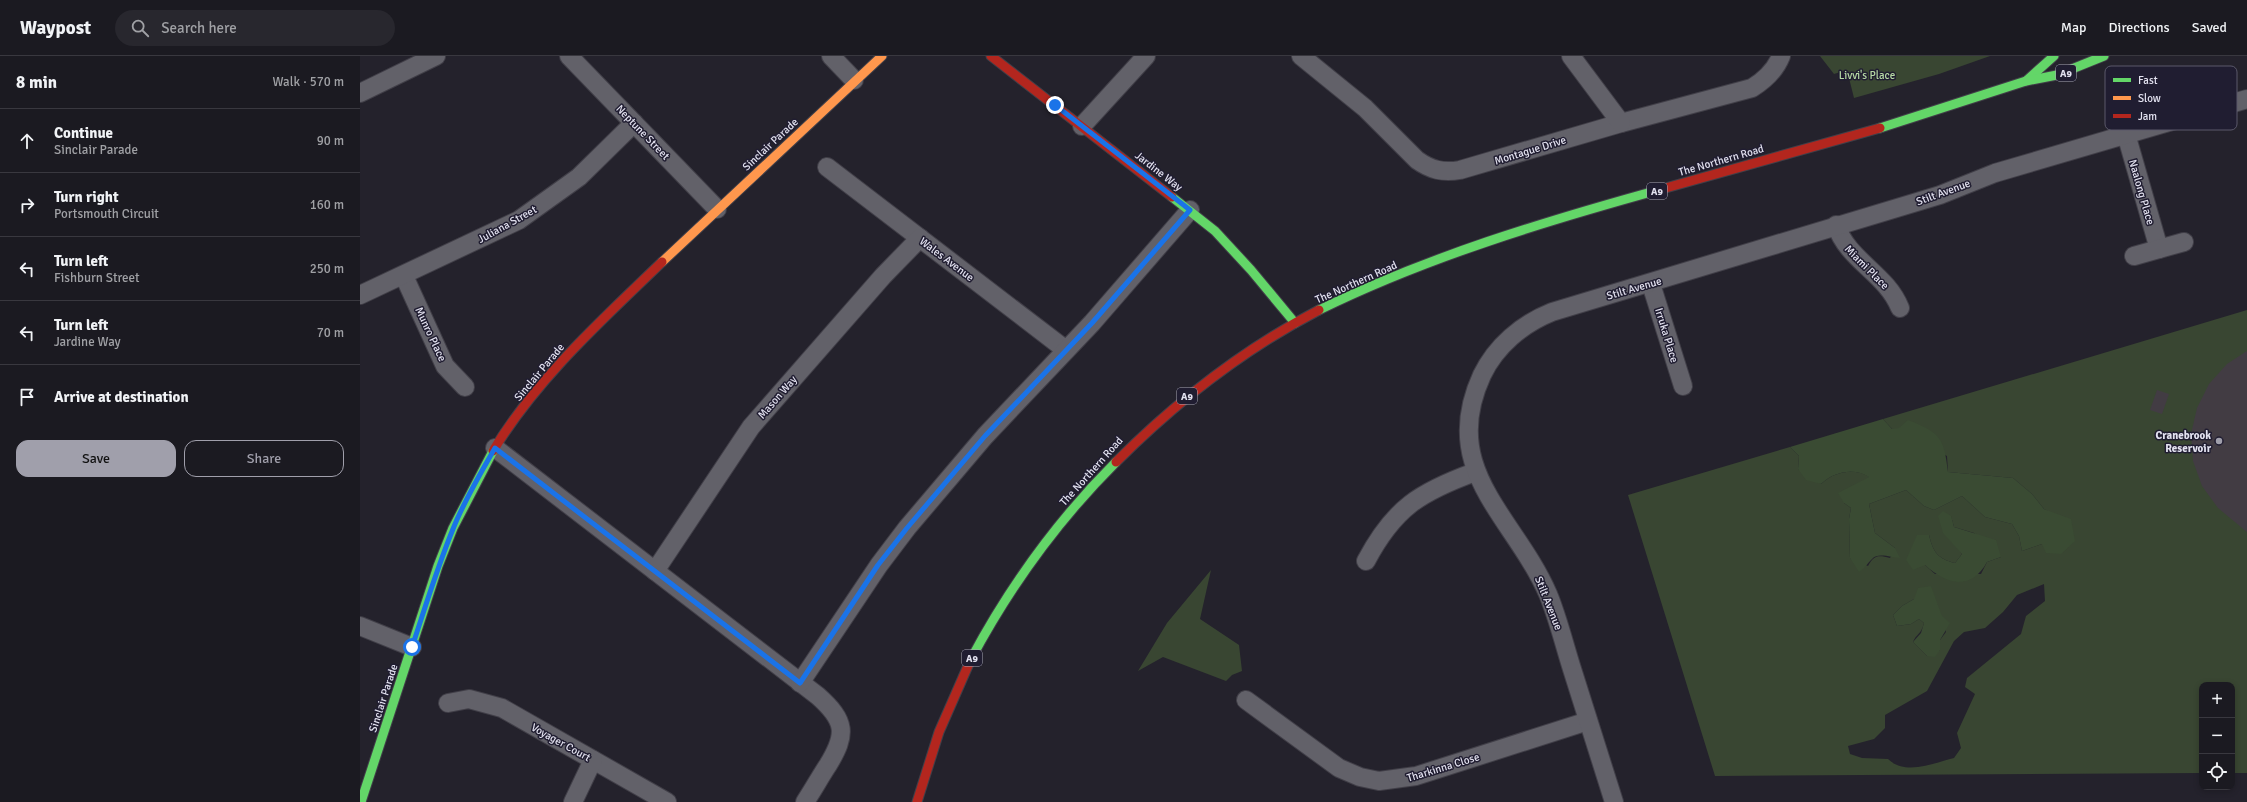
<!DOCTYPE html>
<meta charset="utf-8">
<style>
:root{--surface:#1b1a21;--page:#28272e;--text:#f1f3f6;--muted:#a0a1a5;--line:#39383f;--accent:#a09fab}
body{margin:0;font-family:Signika,sans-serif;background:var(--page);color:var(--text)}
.controls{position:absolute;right:12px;bottom:12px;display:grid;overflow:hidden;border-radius:8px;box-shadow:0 2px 6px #0003}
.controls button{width:36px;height:36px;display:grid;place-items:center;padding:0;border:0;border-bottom:1px solid var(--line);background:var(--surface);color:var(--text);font:20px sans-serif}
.stop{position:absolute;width:12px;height:12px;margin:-9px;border:3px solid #1a73e8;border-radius:50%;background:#fff}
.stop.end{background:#1a73e8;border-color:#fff;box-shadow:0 1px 4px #0008}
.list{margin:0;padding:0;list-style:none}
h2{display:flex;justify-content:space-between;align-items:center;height:52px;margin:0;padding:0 16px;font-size:17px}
h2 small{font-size:13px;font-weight:400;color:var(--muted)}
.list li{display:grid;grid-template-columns:26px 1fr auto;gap:12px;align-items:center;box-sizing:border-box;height:64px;padding:0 16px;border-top:1px solid var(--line)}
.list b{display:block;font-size:15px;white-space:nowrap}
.list p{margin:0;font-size:13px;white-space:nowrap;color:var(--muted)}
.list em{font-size:13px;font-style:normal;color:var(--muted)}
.actions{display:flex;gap:8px;padding:12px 16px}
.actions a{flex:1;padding:9px 0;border:1px solid var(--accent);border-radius:12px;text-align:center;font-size:14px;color:var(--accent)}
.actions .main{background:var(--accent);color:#111}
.icon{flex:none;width:22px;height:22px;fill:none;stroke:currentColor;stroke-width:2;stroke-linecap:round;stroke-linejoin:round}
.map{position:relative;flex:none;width:1887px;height:746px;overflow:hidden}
header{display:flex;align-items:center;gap:24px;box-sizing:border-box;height:56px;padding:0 20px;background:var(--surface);border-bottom:1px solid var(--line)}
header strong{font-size:19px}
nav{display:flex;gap:22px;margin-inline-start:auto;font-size:14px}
.search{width:280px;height:36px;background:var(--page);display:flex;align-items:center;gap:10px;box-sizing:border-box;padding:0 14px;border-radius:22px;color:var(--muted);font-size:15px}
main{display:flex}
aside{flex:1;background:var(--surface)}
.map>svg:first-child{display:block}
.green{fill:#394632;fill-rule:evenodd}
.forest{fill:#3a4b33}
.building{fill:#423c43}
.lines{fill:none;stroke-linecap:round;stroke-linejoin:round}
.street-casing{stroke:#413f48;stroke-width:20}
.fast-casing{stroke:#413f48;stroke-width:11}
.slow-casing{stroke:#413f48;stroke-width:11}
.jam-casing{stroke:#413f48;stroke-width:11}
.street{stroke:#626169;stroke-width:18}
.fast{stroke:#63d668;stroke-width:9}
.slow{stroke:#ff974d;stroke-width:9}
.jam{stroke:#b3261e;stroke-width:9}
.route{stroke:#1a73e8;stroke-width:5}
.poi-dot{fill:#a09fab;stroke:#201d31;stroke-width:1.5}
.labels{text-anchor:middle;stroke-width:3;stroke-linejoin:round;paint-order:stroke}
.shield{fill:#201d31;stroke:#a8a7b7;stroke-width:1}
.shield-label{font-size:10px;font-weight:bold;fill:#e3e2f0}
.park-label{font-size:11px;fill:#b7daa4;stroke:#201d31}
.street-label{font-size:11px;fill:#e3e2f0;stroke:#201d31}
.poi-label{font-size:11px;font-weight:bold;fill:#e3e2f0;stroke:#201d31;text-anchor:end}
.key{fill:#201d31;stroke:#5a586a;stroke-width:1}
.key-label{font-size:11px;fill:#e3e2f0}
</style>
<header>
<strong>Waypost</strong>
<div class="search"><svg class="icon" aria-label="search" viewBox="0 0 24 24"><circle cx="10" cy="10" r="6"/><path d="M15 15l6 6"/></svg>Search here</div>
<nav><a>Map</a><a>Directions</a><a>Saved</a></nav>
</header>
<main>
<aside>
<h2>8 min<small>Walk · 570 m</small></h2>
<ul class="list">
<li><svg class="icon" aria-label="ahead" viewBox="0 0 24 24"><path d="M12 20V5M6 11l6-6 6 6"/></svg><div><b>Continue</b><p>Sinclair Parade</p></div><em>90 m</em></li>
<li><svg class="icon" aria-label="right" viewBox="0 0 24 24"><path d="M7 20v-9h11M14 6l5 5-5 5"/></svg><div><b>Turn right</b><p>Portsmouth Circuit</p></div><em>160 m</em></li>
<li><svg class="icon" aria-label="left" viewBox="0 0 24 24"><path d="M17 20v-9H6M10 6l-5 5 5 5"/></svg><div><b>Turn left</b><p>Fishburn Street</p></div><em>250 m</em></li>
<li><svg class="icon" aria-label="left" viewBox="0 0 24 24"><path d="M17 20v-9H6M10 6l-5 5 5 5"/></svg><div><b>Turn left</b><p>Jardine Way</p></div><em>70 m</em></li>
<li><svg class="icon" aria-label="arrive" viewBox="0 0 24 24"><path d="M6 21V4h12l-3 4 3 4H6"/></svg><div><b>Arrive at destination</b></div></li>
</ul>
<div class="actions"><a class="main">Save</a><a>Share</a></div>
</aside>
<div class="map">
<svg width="1887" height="746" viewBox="0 0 1887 746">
<rect width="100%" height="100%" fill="#24222c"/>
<g class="green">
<polygon points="1460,0 1630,0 1579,18 1494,42 1487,14 1474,18"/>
<path d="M1887,254V717H1872V629H1842V717L1355,720L1268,439L1430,391L1439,400L1438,413L1461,428C1473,416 1494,411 1510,421L1493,431L1484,447L1491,452L1489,463L1490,502L1508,510C1514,499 1518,499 1530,502L1535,492L1515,477L1509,448L1546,434L1564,450L1574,454L1602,440L1625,461L1652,468L1659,480L1662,495L1682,488L1696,459L1684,453L1672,438L1653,422L1588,416L1587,400L1538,373H1532L1523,363ZM1591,460L1594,471L1614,477L1641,501L1627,506L1621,518H1575L1565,509L1569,479C1573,496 1578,503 1595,507L1602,498L1598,492ZM1684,528L1685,545L1666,560L1661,578L1607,622L1605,631L1615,638L1597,677L1601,692L1594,702C1574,707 1545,720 1528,703L1502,702L1490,698L1488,690L1514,683L1525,672V659L1567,635L1594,585L1604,576L1625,572L1643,556L1657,539ZM1554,543L1577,548L1586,576L1580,584V594L1567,600L1553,586C1556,578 1561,579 1564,567L1559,563L1551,568L1537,570L1533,559L1542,550Z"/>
<polygon points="851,514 840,563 879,589 882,615 872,619 866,625 803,601 778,615 807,567"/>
</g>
<g class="forest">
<path d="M1523,363L1532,373L1539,372L1548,364C1581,377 1584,382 1588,416L1653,422L1672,438L1684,453L1711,463L1715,485L1701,498L1686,497L1682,488L1662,495L1659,480L1652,468L1625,461L1602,440L1574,454L1564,450L1546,434L1509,448L1515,477L1535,492L1540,502C1532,502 1518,496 1512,503C1507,508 1505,512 1499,516L1490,502L1489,463L1491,452L1484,447L1478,437L1509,421C1494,411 1473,416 1461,428L1446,424L1438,413L1439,400L1430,391Z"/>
<path d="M1583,455L1591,460L1594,471L1636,484L1641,501L1627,506C1611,535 1587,529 1565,509L1553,514L1546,504L1557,479H1569C1573,496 1578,503 1595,507L1602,498L1583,477L1578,460Z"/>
<polygon points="1571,530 1582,560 1590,567 1580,584 1580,594 1575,601 1567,600 1553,586 1561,577 1564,567 1559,563 1551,568 1537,570 1533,559 1542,550 1554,543 1558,532"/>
</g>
<g class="building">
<polygon points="1887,295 1887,476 1858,452 1842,430 1833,405 1831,378 1837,352 1849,328 1867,308"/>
<polygon points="1797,334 1809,338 1802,358 1790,354"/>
</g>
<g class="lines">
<g class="street-casing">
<g id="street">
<polyline points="209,0 357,153"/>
<polyline points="471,0 494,24"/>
<path d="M941,0L1005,52L1057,104C1071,114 1083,117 1100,114L1261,67L1392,32C1405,24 1415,15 1421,0"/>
<polyline points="1211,0 1261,67"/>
<polyline points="0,37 76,0"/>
<polyline points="722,70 786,0"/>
<polyline points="1766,78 1799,193"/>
<polyline points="467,111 706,294"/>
<path d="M1476,169C1488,205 1526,217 1540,252"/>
<polyline points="1774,200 1824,186"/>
<polyline points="44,220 85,310 105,331"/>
<polyline points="1291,228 1323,330"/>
<polyline points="0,239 159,164 219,121 274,67"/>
<path d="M135,392L458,640C486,665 487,678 468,709C460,721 453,734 445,746"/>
<path d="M1006,505C1034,452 1060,436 1115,416"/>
<polyline points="295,515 391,371 523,220 560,182"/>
<polyline points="0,570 52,591"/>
<polyline points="440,627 519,509 547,472 625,380 732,267 830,154"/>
<polyline points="886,644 979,712 1000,721 1019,725 1056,720 1228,665"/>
<polyline points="88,647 109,643 142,652 307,746"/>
<polyline points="213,746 233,704"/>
<path d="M1254,746C1240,702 1226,657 1212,613C1204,588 1198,562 1188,538C1154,460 1078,414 1122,319C1136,290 1162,268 1192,256L1580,139L1635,117L1887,43"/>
</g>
</g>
<g class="fast-casing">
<g id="fast">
<polyline points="1666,25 1694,0"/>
<polyline points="1520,72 1666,25 1697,19 1744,0"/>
<polyline points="812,141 855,175 891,214 935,267"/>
<path d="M959,254C1067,201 1186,165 1302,133"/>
<path d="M611,603C650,530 698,464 756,406"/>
<polyline points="1,746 78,510 93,472 133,395"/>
</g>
</g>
<g class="slow-casing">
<polyline id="slow" points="302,206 522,0"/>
</g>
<g class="jam-casing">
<g id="jam">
<polyline points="631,0 812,141"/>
<polyline points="1302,133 1520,72"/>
<path d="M133,395C176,323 243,263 302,206"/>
<path d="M756,406C816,346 884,293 959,254"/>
<polyline points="557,746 579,676 611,603"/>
</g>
</g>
<use href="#street" class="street"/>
<use href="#fast" class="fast"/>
<use href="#slow" class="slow"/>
<use href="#jam" class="jam"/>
</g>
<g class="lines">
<path class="route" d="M52,591C65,552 77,512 93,473C104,445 120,418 135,392L440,627L518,509L547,472L625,380L732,267L830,154L695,49"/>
</g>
<circle class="poi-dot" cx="1859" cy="385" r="4"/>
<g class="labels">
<g class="shield">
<rect x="1696" y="9" width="20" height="16" rx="3"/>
<rect x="1287" y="127" width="20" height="16" rx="3"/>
<rect x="817" y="332" width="20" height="16" rx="3"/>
<rect x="602" y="594" width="20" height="16" rx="3"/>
</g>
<g class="shield-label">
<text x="1706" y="21">A9</text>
<text x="1297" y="139">A9</text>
<text x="827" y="344">A9</text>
<text x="612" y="606">A9</text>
</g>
<g class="park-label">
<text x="1507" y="23">Livvi's Place</text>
</g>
<g class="street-label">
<text transform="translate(283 76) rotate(46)" y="4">Neptune Street</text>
<text transform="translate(410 88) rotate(-43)" y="4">Sinclair Parade</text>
<text transform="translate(1170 94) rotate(-17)" y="4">Montague Drive</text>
<text transform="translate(1361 104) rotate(-16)" y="4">The Northern Road</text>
<text transform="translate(799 115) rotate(38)" y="4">Jardine Way</text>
<text transform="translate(1583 136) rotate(-20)" y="4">Stilt Avenue</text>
<text transform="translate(1782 136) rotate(74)" y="4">Naalong Place</text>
<text transform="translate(147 168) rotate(-29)" y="4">Juliana Street</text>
<text transform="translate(587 203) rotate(37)" y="4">Wales Avenue</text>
<text transform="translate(1507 211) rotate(45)" y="4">Miami Place</text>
<text transform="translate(996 226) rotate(-24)" y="4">The Northern Road</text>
<text transform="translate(1274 232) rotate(-16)" y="4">Stilt Avenue</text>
<text transform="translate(71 278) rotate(65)" y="4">Munro Place</text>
<text transform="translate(1307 279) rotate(73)" y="4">Irruka Place</text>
<text transform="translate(179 316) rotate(-50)" y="4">Sinclair Parade</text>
<text transform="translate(417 341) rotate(-49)" y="4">Mason Way</text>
<text transform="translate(731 415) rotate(-48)" y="4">The Northern Road</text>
<text transform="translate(1189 547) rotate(68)" y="4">Stilt Avenue</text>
<text transform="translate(23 642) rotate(-72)" y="4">Sinclair Parade</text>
<text transform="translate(201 686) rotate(29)" y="4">Voyager Court</text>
<text transform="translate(1083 711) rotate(-17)" y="4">Tharkinna Close</text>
</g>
<g class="poi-label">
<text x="1851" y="383">Cranebrook<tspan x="1851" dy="13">Reservoir</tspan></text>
</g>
</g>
<rect x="1745" y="10" width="132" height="64" rx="6" class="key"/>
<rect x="1753" y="22" width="18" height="4" fill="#63d668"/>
<rect x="1753" y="40" width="18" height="4" fill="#ff974d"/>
<rect x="1753" y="58" width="18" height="4" fill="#b3261e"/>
<g class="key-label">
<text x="1778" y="28">Fast</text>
<text x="1778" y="46">Slow</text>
<text x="1778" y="64">Jam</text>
</g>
</svg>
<div class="controls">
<button>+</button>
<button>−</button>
<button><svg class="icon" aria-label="locate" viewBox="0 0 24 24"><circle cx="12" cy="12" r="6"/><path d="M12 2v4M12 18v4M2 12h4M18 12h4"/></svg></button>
</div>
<div class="stop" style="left:52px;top:591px"></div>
<div class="stop end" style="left:695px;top:49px"></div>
</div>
</main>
